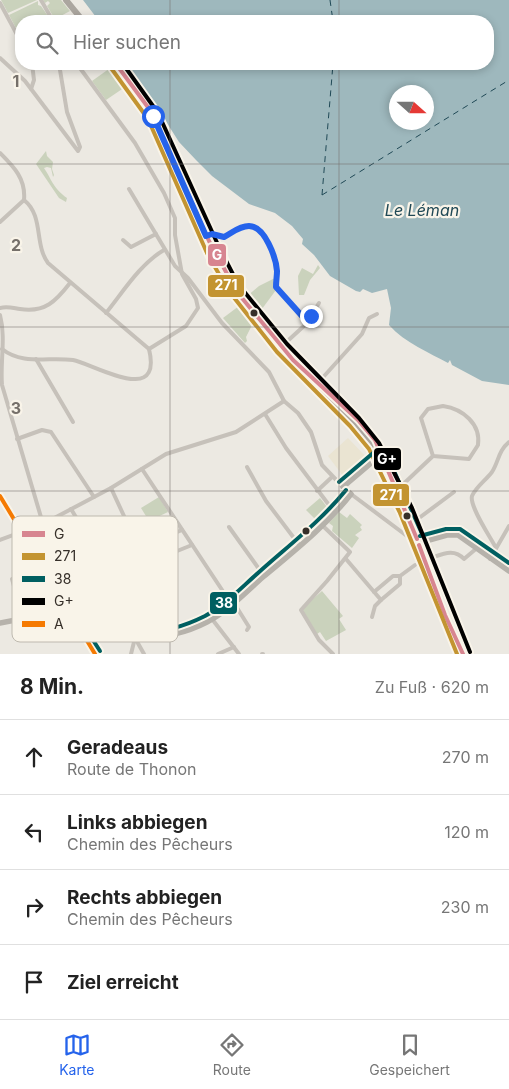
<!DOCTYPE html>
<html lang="de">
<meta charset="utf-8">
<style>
:root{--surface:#fff;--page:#f2f2f2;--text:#222;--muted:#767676;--line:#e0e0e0;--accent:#2563eb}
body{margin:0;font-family:Inter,sans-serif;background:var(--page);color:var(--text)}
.compass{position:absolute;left:389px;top:85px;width:45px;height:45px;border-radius:50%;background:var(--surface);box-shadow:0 2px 8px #0003;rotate:111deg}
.stop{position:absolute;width:15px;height:15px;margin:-11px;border:4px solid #2563eb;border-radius:50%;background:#fff}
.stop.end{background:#2563eb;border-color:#fff;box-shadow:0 1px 5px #0008}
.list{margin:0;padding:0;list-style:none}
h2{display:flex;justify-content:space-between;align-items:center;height:65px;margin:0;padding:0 20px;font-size:21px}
h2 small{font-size:16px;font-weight:400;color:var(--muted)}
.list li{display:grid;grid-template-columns:32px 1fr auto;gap:15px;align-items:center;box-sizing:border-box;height:75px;padding:0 20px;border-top:1px solid var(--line)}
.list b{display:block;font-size:19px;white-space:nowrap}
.list p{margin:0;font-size:16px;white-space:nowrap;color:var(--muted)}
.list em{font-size:16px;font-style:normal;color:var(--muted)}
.icon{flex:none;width:28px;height:28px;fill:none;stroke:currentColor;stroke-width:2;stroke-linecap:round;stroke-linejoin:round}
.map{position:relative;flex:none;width:509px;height:654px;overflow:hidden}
.search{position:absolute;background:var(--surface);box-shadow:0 2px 8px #0003;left:15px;right:15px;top:15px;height:55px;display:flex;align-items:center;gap:12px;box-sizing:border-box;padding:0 18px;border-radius:20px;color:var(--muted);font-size:19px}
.sheet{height:365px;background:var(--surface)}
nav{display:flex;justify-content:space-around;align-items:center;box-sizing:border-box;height:70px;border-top:1px solid var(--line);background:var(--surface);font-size:14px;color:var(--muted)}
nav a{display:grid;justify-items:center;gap:2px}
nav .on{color:var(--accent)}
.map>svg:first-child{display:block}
.green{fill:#cad2bc}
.plaza{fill:#eae4d2}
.water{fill:#9eb8bd;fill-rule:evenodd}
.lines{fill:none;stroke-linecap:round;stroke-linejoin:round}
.ferry{stroke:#204956;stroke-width:1;stroke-dasharray:6 5;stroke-linecap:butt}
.street{stroke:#c6c1ba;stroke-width:4}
.secondary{stroke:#b6b2ab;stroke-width:5.5}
.primary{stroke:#aba69f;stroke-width:6}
.bus-1-casing{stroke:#f9f4e9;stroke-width:8}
.bus-2-casing{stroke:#f9f4e9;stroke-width:8}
.bus-3-casing{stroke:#f9f4e9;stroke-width:8}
.bus-4-casing{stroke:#f9f4e9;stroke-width:8}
.bus-5-casing{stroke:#f9f4e9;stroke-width:8}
.bus-1{stroke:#d78590;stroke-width:4}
.bus-2{stroke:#c39431;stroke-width:4}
.bus-3{stroke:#005f61;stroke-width:4}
.bus-4{stroke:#000;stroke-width:4}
.bus-5{stroke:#f57a02;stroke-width:4}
.route{stroke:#2563eb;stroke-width:6}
.grid{fill:none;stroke:#76706a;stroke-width:1;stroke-opacity:0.55}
.bus-dot{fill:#362f29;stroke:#f9f4e9;stroke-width:2}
.labels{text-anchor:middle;stroke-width:4.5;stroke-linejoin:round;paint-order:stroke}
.water-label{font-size:16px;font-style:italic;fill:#204956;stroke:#f9f4e9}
.key{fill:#f9f4e9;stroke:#beb9af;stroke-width:1}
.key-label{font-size:14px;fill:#362f29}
.grid-label{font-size:16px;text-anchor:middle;font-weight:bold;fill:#76706a;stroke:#f9f4e9;stroke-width:4.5;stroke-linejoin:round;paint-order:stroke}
.line-badge{stroke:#f9f4e9;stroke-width:2}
.badge-label{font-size:14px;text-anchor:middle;font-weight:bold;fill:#fff}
</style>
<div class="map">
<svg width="509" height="654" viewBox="0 0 509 654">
<rect width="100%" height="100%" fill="#ece9e2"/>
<g class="green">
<polygon points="1,0 37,0 8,13"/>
<polygon points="43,0 61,0 70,11 57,18 53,16 47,6 50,3 48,1 45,3"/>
<polygon points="38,1 38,5 41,6 50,19 21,21 21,33 19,34 9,15"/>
<polygon points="113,66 128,85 106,100 92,81"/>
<path d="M46,151L47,156L53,162L52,169L54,175L53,177L51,168L47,167L44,168C52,180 53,188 67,198L66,202L59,198L36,164Z"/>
<polygon points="318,265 320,268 310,280 304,295 299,295 298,276 302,268 313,274"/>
<polygon points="275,278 276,290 259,313 246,297 259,286"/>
<polygon points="239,306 253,323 246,337 247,341 245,343 223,318"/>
<polygon points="159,497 168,512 149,521 141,508"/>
<polygon points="320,498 331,512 319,523 306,510"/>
<polygon points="339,512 347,518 350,514 362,525 360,527 362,530 355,535 359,538 352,548 332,531 333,526 329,523"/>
<polygon points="322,591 343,616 339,619 346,630 326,641 320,632 317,634 303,611 304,607"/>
</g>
<polygon class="plaza" points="348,438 366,457 346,472 350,477 346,480 328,456"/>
<path class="water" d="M83,0H509V385L482,381L452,365L450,360L448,363C430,353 405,343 389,325L391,308L387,289L372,293L363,289L360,292L356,291L330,276L314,255L302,244L303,239L292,226L275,213L249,204L212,176L196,160L179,142L153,101L125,64H488V21H99ZM396,92H426V122H396Z"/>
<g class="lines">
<g class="ferry">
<polyline points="330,0 333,21"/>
<polyline points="322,195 509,80"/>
<polyline points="322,195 333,64"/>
</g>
<g class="street">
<polyline points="41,0 53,21"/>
<polyline points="0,3 21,42"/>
<polyline points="0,58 25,81 78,151 80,147 67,112 59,64"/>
<polyline points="31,89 34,80 32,64"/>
<path d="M0,153C14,167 26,179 24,200L0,222"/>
<polyline points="129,189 175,266 188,278 222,323 269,372 284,401 298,413 311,432 322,465 343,487"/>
<path d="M24,200C44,216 34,244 48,263L149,349"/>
<path d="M206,236L212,234L224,237C232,233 239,226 249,226C265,226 276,258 277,271C277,276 276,281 275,287L302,316H311"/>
<polyline points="123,240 131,247 156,234"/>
<path d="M0,308C7,306 13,308 20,309C45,313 56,301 70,283"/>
<path d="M106,313C123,292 140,264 164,250"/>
<path d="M0,315C6,338 0,362 2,385L43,524"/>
<polyline points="281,347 305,325 319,303"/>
<path d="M2,349C22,365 48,357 73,360C94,364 163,407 149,349L186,326L198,308L196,299L182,274L175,235V218L164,193L135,143L77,64"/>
<polyline points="36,359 73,422"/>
<polyline points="317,384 362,334 369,318 377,314"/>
<path d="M443,406C463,409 481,424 478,445L469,459L433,456L421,418L428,409Z"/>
<polyline points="265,414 286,448 335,513"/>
<polyline points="17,439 42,430 51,432 94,497"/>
<polyline points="247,467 266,501 300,546"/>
<polyline points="142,469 232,605"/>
<polyline points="111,488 124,516"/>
<polyline points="397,490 433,456"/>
<polyline points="317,491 332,477"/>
<polyline points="351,494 415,542"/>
<polyline points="71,509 102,560 101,563 87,569"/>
<polyline points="411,524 454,492"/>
<polyline points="323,526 350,552 327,581 301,610 319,640 333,654"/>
<polyline points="229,527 264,576"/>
<polyline points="0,540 43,524 111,488 166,454 236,432 284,401"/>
<path d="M496,548C491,538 469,506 472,496C476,487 486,480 492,472C499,461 498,451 509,442"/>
<polyline points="122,555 182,530"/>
<path d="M434,557C445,553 455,549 464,559L477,548"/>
<polyline points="346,559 381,600 375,606 372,617"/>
<polyline points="490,559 509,526"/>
<polyline points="125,572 192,545"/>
<polyline points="12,579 23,619"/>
<polyline points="374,592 393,576 400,576 415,565"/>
<polyline points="381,600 400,584 400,576"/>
<polyline points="234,603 249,627 247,630"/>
<polyline points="212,619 239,654"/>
<polyline points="135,638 144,654"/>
<polyline points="131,654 135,638"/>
<polyline points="218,654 234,647"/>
<polyline points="262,654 263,654"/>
</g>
<g class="secondary">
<polyline points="338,404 345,407 363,425 381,451 384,464 417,539"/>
<polyline points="337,405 358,430"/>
<polyline points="0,496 95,654"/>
<polyline points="422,542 447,535 458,535 509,571"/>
<polyline points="419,545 445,615 463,654"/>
<path d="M70,615C95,605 117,638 137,638C160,638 186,633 207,622C228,611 245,593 263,577C294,551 326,526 351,494L343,487L383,453"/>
<polyline points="0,623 67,610"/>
</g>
<g class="primary">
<polyline points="66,0 83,21"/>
<polyline points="116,64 153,116 213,250 233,287 282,348 355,422 374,446"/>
</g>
<g class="bus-1-casing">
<g id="bus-1">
<polyline points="116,64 150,110 209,241 237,292 293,360 358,420 375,440 417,539"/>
<polyline points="419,545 445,615 463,654"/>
</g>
</g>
<g class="bus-2-casing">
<polyline id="bus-2" points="111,68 148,119 207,253 228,290 277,352 350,426 369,449 400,513 457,654"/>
</g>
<g class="bus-3-casing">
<g id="bus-3">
<polyline points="389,452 390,462 423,536"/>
<polyline points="339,482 379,448"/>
<polyline points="420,536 446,529 460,529 509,563"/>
<path d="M69,609C101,602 112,630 139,632C161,633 185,626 205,616C225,605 241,588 258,573C288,546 320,522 346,490"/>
<polyline points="75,612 100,651"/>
</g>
</g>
<g class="bus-4-casing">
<polyline id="bus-4" points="123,64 158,113 219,247 238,284 287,344 359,418 379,443 412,508 470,652"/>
</g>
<g class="bus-5-casing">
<polyline id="bus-5" points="0,496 95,654"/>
</g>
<use href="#bus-1" class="bus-1"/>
<use href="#bus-2" class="bus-2"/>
<use href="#bus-3" class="bus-3"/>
<use href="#bus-4" class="bus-4"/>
<use href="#bus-5" class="bus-5"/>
</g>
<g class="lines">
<path class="route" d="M153,116L206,236L212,234L224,237C232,233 239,226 249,226C265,226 276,258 277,271C277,276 276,281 276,287L302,316H311"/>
</g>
<path class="grid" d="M170,0V21M339,0V21M170,64V654M339,64V654M0,164H509M0,327H509M0,491H509"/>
<g class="bus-dot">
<circle cx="254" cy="313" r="4.5"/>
<circle cx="407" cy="516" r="4.5"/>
<circle cx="306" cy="531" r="4.5"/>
</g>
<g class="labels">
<g class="water-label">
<text x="422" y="216">Le Léman</text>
</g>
</g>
<rect x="12" y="516" width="166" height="126" rx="8" class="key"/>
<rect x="22" y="531" width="23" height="6" fill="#d78590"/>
<rect x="22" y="553" width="23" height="7" fill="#c39431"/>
<rect x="22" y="576" width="23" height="6" fill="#005f61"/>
<rect x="22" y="598" width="23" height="7" fill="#000"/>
<rect x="22" y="621" width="23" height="6" fill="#f57a02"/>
<g class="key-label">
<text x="54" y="539">G</text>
<text x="54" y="561">271</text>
<text x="54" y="584">38</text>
<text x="54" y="606">G+</text>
<text x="54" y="629">A</text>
</g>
<g class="grid-label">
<text x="16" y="87">1</text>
<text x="16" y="251">2</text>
<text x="16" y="414">3</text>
</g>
<g class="line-badge">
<rect x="207" y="243" width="20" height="24" rx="5" fill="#d78590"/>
<rect x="207" y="274" width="38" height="24" rx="5" fill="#c39431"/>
<rect x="373" y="447" width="29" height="24" rx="5" fill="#000"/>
<rect x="372" y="483" width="38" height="24" rx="5" fill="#c39431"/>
<rect x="209" y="591" width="29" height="24" rx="5" fill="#005f61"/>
</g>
<g class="badge-label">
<text x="217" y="260">G</text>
<text x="226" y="290">271</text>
<text x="387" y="464">G+</text>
<text x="391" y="500">271</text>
<text x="224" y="608">38</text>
</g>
</svg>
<svg class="compass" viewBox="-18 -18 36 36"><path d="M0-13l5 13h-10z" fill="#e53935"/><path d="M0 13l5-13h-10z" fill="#767676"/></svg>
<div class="stop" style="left:153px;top:116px"></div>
<div class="stop end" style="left:311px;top:316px"></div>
<div class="search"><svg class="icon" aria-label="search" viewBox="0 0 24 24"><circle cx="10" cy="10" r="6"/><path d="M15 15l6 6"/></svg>Hier suchen</div>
</div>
<section class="sheet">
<h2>8 Min.<small>Zu Fuß · 620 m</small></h2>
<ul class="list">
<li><svg class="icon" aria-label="ahead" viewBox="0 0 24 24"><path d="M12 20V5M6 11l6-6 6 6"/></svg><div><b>Geradeaus</b><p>Route de Thonon</p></div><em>270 m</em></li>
<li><svg class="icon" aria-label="left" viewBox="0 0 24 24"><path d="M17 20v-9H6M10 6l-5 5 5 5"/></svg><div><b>Links abbiegen</b><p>Chemin des Pêcheurs</p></div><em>120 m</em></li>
<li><svg class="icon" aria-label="right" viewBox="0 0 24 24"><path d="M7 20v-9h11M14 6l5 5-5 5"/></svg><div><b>Rechts abbiegen</b><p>Chemin des Pêcheurs</p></div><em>230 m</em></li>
<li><svg class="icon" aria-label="arrive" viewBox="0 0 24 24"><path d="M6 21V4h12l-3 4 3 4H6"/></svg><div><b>Ziel erreicht</b></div></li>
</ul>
</section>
<nav>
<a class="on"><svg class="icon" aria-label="map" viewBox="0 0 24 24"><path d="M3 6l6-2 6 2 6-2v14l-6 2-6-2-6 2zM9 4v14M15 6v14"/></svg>Karte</a>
<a><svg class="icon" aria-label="directions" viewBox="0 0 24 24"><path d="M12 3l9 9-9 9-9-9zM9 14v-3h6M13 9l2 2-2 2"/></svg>Route</a>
<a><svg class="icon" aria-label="saved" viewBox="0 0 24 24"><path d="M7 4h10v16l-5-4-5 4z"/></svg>Gespeichert</a>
</nav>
